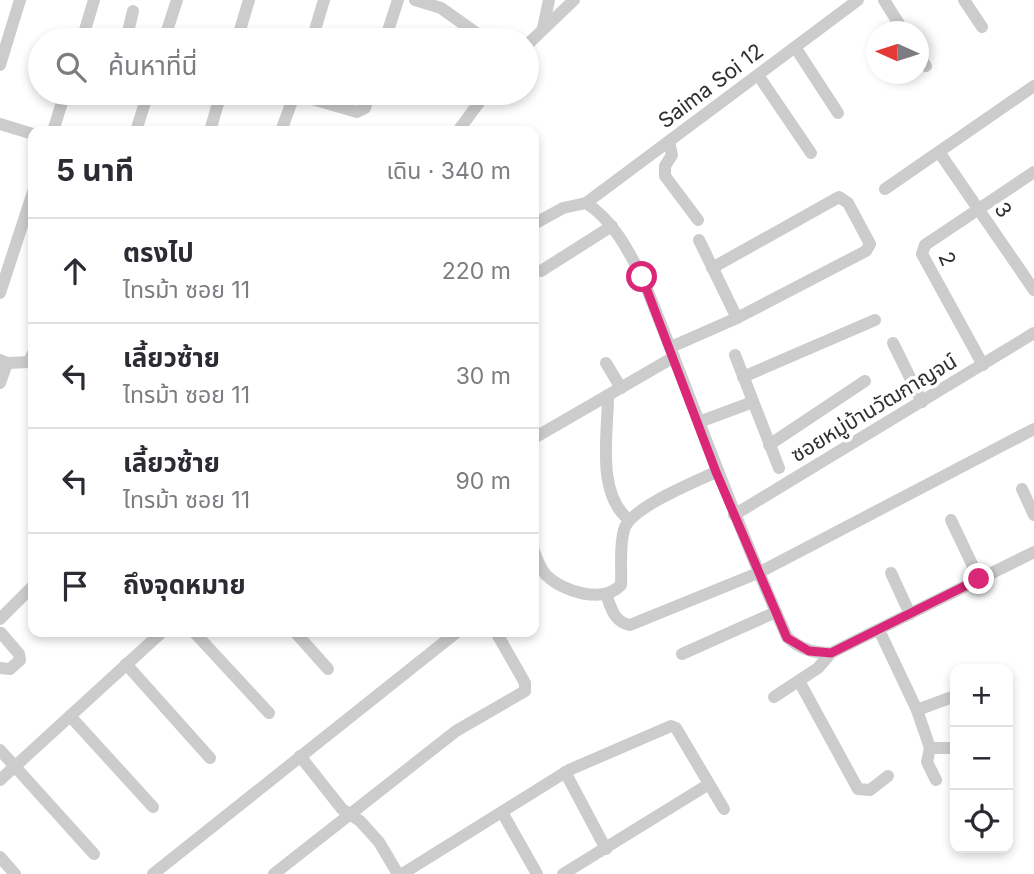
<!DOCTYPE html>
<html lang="th">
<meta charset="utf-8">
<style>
:root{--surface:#fff;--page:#f2f2f3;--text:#2b2b33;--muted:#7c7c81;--line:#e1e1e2}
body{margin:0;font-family:Inter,"Noto Sans Thai",sans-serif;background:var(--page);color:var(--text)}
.controls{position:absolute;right:21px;bottom:21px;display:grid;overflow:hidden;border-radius:14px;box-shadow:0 4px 10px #0003}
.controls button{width:63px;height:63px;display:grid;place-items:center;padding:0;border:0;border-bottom:2px solid var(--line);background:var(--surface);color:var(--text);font:35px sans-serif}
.compass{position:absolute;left:866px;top:21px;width:63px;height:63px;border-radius:50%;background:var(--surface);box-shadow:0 4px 10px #0003;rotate:273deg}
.stop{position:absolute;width:21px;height:21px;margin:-16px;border:5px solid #db2777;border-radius:50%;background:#fff}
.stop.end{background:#db2777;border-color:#fff;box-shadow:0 2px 7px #0008}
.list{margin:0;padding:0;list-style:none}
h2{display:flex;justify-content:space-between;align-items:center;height:91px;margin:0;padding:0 28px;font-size:30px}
h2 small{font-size:23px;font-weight:400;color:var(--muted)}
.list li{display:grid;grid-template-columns:46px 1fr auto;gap:21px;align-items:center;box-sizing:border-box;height:105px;padding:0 28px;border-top:2px solid var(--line)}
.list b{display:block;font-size:26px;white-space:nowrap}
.list p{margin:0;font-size:23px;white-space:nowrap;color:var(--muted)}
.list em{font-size:23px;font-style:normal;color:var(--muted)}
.icon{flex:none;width:38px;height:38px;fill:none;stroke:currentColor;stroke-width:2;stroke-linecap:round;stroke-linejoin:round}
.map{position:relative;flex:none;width:1034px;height:874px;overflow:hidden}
.search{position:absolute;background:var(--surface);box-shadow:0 4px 10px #0003;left:28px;top:28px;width:511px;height:77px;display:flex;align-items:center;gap:18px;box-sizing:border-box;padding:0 24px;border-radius:38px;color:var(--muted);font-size:26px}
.panel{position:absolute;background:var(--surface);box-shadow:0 4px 10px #0003;left:28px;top:126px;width:511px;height:511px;border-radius:14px}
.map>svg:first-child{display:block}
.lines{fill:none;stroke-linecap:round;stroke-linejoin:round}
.minor{stroke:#ccc;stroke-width:12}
.route{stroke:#db2777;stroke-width:9}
.labels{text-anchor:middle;stroke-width:7;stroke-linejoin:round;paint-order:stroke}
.street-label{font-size:21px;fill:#2f2f2f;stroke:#fff}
</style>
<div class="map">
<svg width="1034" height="874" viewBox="0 0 1034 874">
<rect width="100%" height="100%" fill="#fff"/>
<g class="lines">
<g class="minor">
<polyline points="415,0 441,8 486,40"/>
<polyline points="884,0 904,32"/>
<polyline points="964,0 982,27"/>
<polyline points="133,11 128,32 133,40"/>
<polyline points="543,28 549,0"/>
<polyline points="82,40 94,0"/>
<polyline points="164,40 177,0"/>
<polyline points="237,40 249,0"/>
<polyline points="312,40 324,0"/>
<polyline points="385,40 398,0"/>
<polyline points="527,45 574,0"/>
<polyline points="795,47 838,113"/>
<polyline points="918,54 926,66"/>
<polyline points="0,65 20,0"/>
<polyline points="758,75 811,153"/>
<polyline points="295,94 357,112 365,108 369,93"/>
<polyline points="0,124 33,134"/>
<polyline points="53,131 65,93"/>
<polyline points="136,131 148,93"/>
<polyline points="210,131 221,93"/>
<polyline points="281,131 295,93"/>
<polyline points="458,131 486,93"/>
<polyline points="669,142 672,155 665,166 665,176 698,220"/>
<polyline points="939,152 1034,290"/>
<polyline points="885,189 1034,86"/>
<polyline points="586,203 858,0"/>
<path d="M534,224L563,208L586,203C613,220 628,250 642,277C691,397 734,519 787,637C800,649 813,653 831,653L1034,552"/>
<polyline points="699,240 737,318"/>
<polyline points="541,271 612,226"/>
<polyline points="0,293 33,192"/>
<polyline points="893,343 922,402"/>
<polyline points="671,347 737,318 866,251 870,244 848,203 839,197 712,268"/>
<polyline points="735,355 779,468"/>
<polyline points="0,360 7,363 29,362 33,353"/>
<polyline points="606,363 621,388"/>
<polyline points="983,365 922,254 925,245 1034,172"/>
<polyline points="743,377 875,320"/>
<polyline points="0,383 7,363"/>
<path d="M608,395C608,434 596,492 628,519"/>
<polyline points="699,422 753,402"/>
<polyline points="534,438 674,357"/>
<polyline points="769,445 865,381"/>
<polyline points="1022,489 1034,515"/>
<polyline points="734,515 1034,333"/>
<polyline points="951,520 979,579"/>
<path d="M534,551C537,560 540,568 546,575C563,592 603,604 621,585C622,567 619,547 624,530C629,508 695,482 716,472"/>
<polyline points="891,573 910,614"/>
<path d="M606,594C611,608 614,622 630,625L758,573L1034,429"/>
<polyline points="0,619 33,586"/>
<polyline points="879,630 917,710 930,748 955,748"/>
<polyline points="194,632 269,713"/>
<polyline points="295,632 328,669"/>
<polyline points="682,654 776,612"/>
<polyline points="126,664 210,758"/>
<polyline points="0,668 10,669 20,660 19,654 1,633"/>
<polyline points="799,681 858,789 870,790 888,776"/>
<polyline points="774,697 818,668 831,653"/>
<polyline points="917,710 955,696"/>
<polyline points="70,716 153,807"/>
<polyline points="930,748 927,762 936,780"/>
<polyline points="0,750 94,854"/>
<polyline points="300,756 342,809 360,821 379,842 398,874"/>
<polyline points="565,772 606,849"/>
<polyline points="0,780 162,632"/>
<polyline points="502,812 537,874"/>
<polyline points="0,857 15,874"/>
<polyline points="153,874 457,632"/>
<polyline points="274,874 456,731 525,691 525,683 496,632"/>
<polyline points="402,874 569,770 671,726 676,728 724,809"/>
<polyline points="563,874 709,784"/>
</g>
</g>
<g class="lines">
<polyline class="route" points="642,277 716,472 787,638 809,651 831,653 979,579"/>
</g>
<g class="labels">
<g class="street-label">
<text transform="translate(711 86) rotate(-37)" y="7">Saima Soi 12</text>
<text transform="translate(1003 210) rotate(56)" y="7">3</text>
<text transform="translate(947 259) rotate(67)" y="7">2</text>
<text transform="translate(874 408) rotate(-31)" y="7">ซอยหมู่บ้านวัฒกาญจน์</text>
</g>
</g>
</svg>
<div class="controls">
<button>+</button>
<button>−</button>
<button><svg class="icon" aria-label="locate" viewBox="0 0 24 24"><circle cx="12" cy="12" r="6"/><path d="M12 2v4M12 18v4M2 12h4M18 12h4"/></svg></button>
</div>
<svg class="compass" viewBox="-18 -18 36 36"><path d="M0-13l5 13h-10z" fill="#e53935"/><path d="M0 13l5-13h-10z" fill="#7c7c81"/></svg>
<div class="stop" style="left:642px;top:277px"></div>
<div class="stop end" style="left:979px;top:579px"></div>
<div class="search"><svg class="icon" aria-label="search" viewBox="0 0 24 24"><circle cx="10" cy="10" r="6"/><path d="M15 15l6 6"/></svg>ค้นหาที่นี่</div>
<section class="panel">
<h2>5 นาที<small>เดิน · 340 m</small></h2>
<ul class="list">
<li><svg class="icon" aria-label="ahead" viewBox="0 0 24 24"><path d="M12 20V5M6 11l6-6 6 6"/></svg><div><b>ตรงไป</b><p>ไทรม้า ซอย 11</p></div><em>220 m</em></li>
<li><svg class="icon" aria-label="left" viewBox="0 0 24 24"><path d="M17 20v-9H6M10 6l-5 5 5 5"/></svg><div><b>เลี้ยวซ้าย</b><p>ไทรม้า ซอย 11</p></div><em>30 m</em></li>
<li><svg class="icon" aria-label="left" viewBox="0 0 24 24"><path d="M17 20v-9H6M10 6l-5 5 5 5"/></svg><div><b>เลี้ยวซ้าย</b><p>ไทรม้า ซอย 11</p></div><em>90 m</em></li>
<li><svg class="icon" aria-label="arrive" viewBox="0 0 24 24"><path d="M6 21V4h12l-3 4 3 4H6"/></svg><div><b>ถึงจุดหมาย</b></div></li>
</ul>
</section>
</div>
